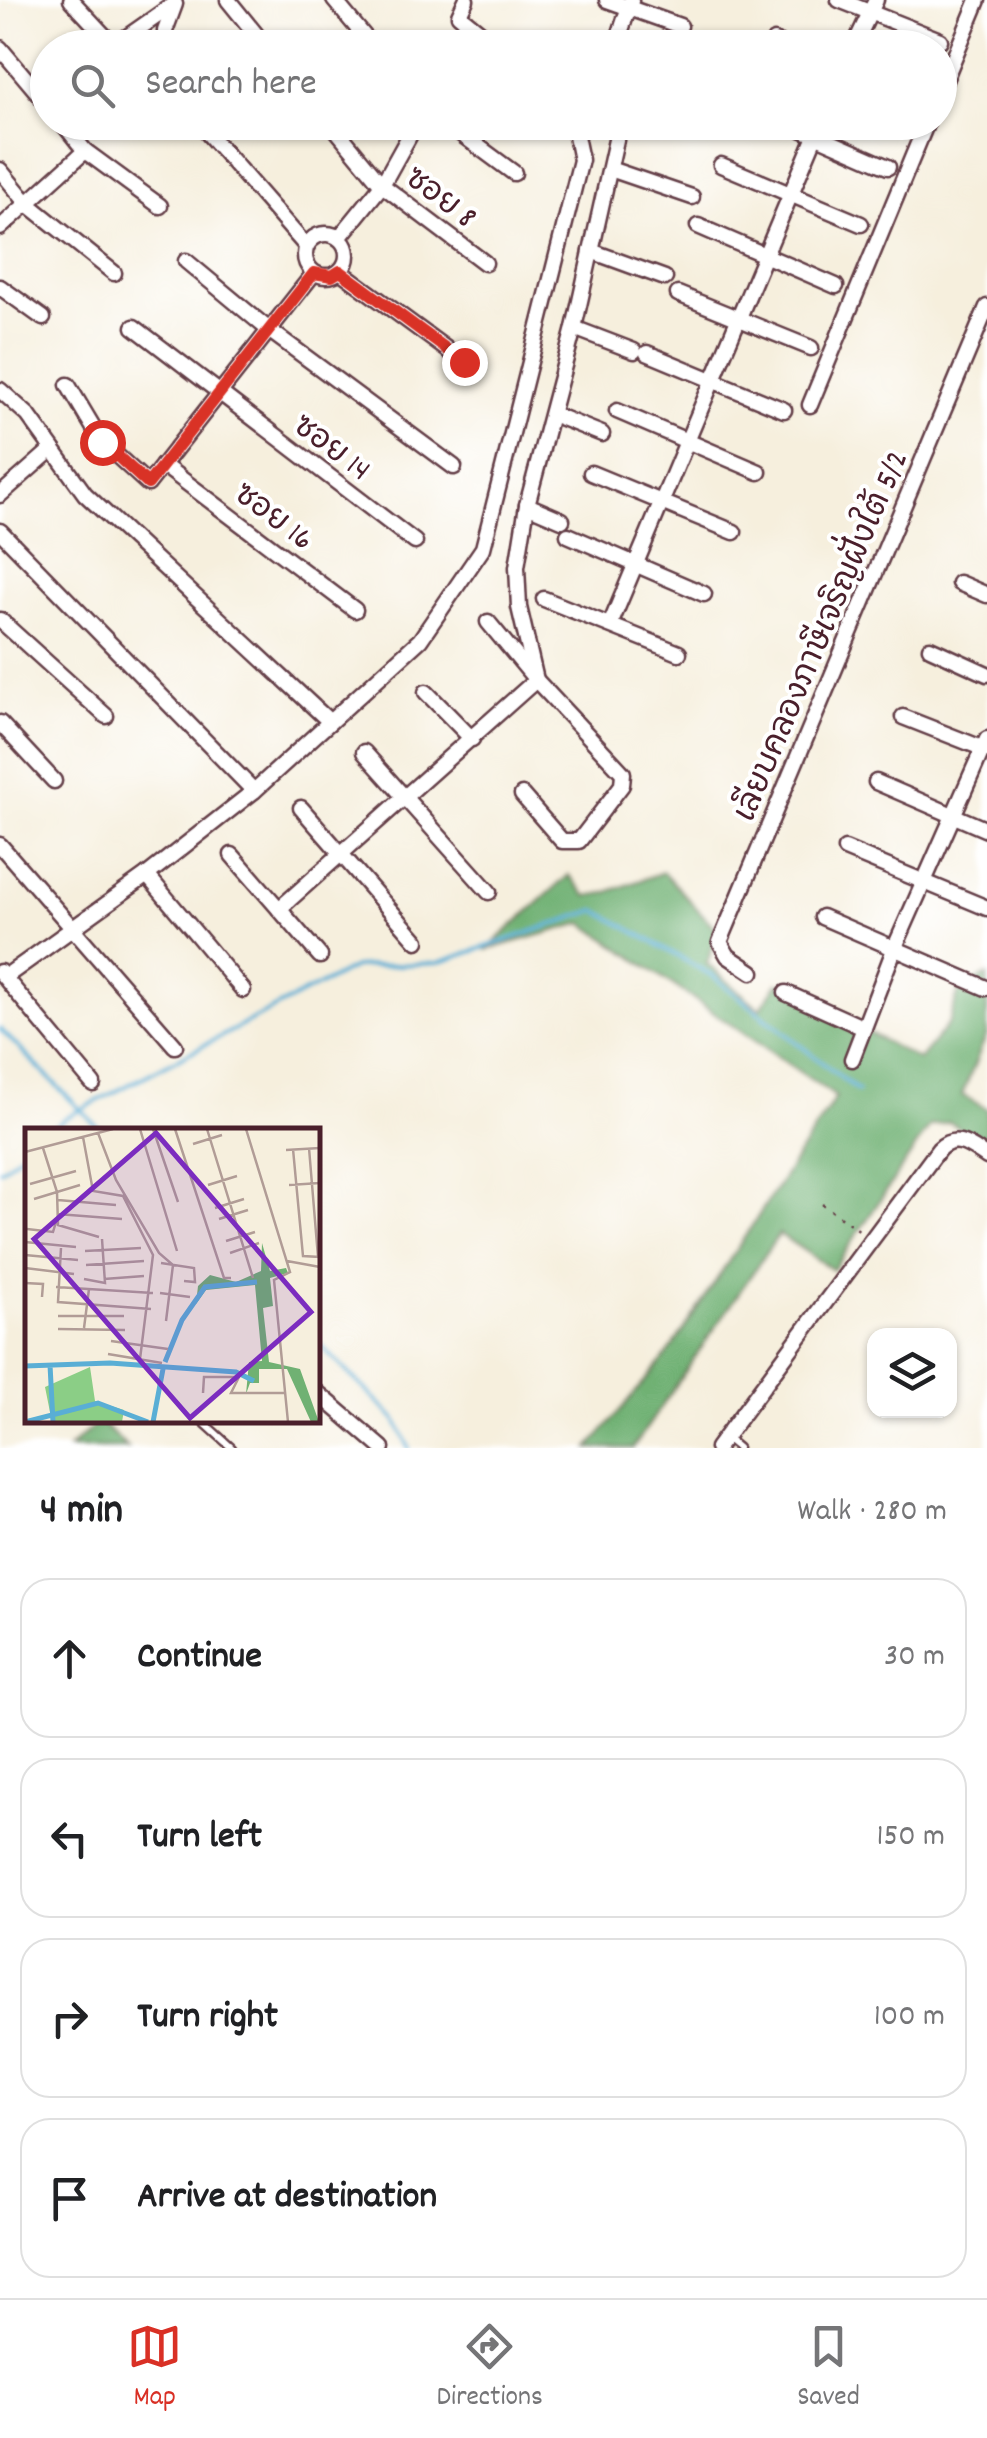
<!DOCTYPE html>
<meta charset="utf-8">
<style>
:root{--surface:#fff;--page:#f2f2f2;--text:#202124;--muted:#757577;--line:#e0e0e0;--accent:#d93025}
body{margin:0;font-family:Dekko,"Playpen Sans Thai",sans-serif;background:var(--page);color:var(--text)}
.controls{position:absolute;right:30px;bottom:30px;display:grid;overflow:hidden;border-radius:20px;box-shadow:0 2px 8px #0004}
.controls button{width:90px;height:90px;display:grid;place-items:center;padding:0;border:0;border-bottom:2px solid var(--line);background:var(--surface);color:var(--text);font:50px sans-serif}
.stop{position:absolute;width:30px;height:30px;margin:-22px;border:8px solid #d93025;border-radius:50%;background:#fff}
.stop.end{background:#d93025;border-color:#fff;box-shadow:0 2px 10px #0008}
.list{margin:0;padding:0;list-style:none}
h2{display:flex;justify-content:space-between;align-items:center;height:130px;margin:0;padding:0 40px;font-size:42px}
h2 small{font-size:32px;font-weight:400;color:var(--muted)}
.list li{display:grid;grid-template-columns:65px 1fr auto;gap:30px;align-items:center;box-sizing:border-box;height:160px;margin:0 20px 20px;padding:0 20px;border:2px solid var(--line);border-radius:30px}
.list b{display:block;font-size:38px;white-space:nowrap}
.list em{font-size:32px;font-style:normal;color:var(--muted)}
.icon{flex:none;width:55px;height:55px;fill:none;stroke:currentColor;stroke-width:2;stroke-linecap:round;stroke-linejoin:round}
.map{position:relative;flex:none;width:987px;height:1448px;overflow:hidden}
.search{position:absolute;background:var(--surface);box-shadow:0 2px 8px #0004;left:30px;right:30px;top:30px;height:110px;display:flex;align-items:center;gap:25px;box-sizing:border-box;padding:0 35px;border-radius:55px;color:var(--muted);font-size:38px}
.sheet{height:850px;background:var(--surface)}
nav{display:flex;justify-content:space-around;align-items:center;box-sizing:border-box;height:140px;border-top:2px solid var(--line);background:var(--surface);font-size:28px;color:var(--muted)}
nav a{display:grid;justify-items:center;gap:5px}
nav .on{color:var(--accent)}
.map>svg:first-child{display:block}
.forest{fill:#70b173;stroke:#5d684f;stroke-width:2.5}
.lines{fill:none;stroke-linecap:round;stroke-linejoin:round}
.stream{stroke:#59aed5;stroke-width:4}
.service-casing{stroke:#643e46;stroke-width:11}
.minor-casing{stroke:#643e46;stroke-width:19}
.path{stroke:#643e46;stroke-width:2.5;stroke-dasharray:2.5 8;stroke-linecap:butt}
.service{stroke:#fff;stroke-width:6}
.minor{stroke:#fff;stroke-width:14}
.route{stroke:#d93025;stroke-width:12}
.labels{text-anchor:middle;stroke-width:8;stroke-linejoin:round;paint-order:stroke}
.street-label{font-size:32px;fill:#4a1f2b;stroke:#fff}
.inset-river{fill:none;stroke:#59aed5;stroke-width:5}
.inset-road{fill:none;stroke:#b19c96;stroke-width:2.5}
.view{fill:#7b2cbf;fill-opacity:0.15;stroke:#7b2cbf;stroke-width:5}
.inset-edge{fill:none;stroke:#4a1f2b;stroke-width:5}
</style>
<div class="map">
<svg width="987" height="1448" viewBox="0 0 987 1448">
<rect width="100%" height="100%" fill="#fff"/>
<filter id="ink" filterUnits="userSpaceOnUse"><feTurbulence type="fractalNoise" baseFrequency=".01" numOctaves="2"/><feDisplacementMap in="SourceGraphic" scale="20" xChannelSelector="R" yChannelSelector="G"/><feConvolveMatrix kernelMatrix="1 2 1 2 8 2 1 2 1" color-interpolation-filters="sRGB"/></filter>
<filter id="wash" filterUnits="userSpaceOnUse"><feTurbulence type="fractalNoise" baseFrequency=".0048" numOctaves="4" result="noise"/><feDisplacementMap in="SourceGraphic" scale="40" xChannelSelector="R" yChannelSelector="G"/><feGaussianBlur stdDeviation="2.25" result="paint"/><feColorMatrix in="noise" values="0 0 0 0 0 0 0 0 0 0 0 0 0 0 0 0 0 1.4 0 .05"/><feComposite in="paint" operator="in"/></filter>
<g filter="url(#wash)">
<rect width="100%" height="100%" fill="#f6efdd"/>
<g class="forest">
<polygon points="663,872 718,931 707,964 760,1009 778,983 919,1060 949,1023 959,990 987,975 987,1034 962,1095 987,1109 987,1146 950,1122 930,1126 833,1270 779,1234 633,1448 589,1448 670,1351 836,1097 583,923 486,950 569,875 587,896 605,893"/>
<polygon points="99,1421 128,1448 69,1448"/>
</g>
<g class="lines">
<g class="stream">
<polyline points="0,1029 101,1130"/>
<polyline points="50,1130 65,1118 354,967 438,963 596,910 713,976 858,1091"/>
<polyline points="0,1170 28,1148"/>
<polyline points="318,1343 396,1420 409,1448"/>
</g>
</g>
</g>
<g filter="url(#ink)">
<g class="lines">
<g class="service-casing">
<g id="service">
<polyline points="201,1420 232,1448"/>
<polyline points="726,1438 738,1448"/>
</g>
</g>
<g class="minor-casing">
<g id="minor">
<polyline points="71,0 114,46 174,4"/>
<polyline points="228,0 267,48"/>
<polyline points="334,0 374,48"/>
<polyline points="466,0 459,15 500,48"/>
<polyline points="607,0 680,26"/>
<polyline points="839,0 940,40"/>
<polyline points="774,41 788,48"/>
<polyline points="0,48 48,105"/>
<polyline points="165,48 165,31 175,4"/>
<polyline points="615,48 631,1"/>
<polyline points="853,48 876,0"/>
<polyline points="940,92 978,0"/>
<polyline points="62,122 85,151 160,206"/>
<polyline points="198,122 306,246"/>
<polyline points="330,122 382,185 485,263"/>
<polyline points="445,122 514,173"/>
<polyline points="711,122 711,123"/>
<polyline points="785,122 888,167"/>
<polyline points="721,165 861,224"/>
<polyline points="610,169 692,197"/>
<polyline points="0,170 28,204 114,273"/>
<polyline points="698,226 836,286"/>
<polyline points="0,228 85,151"/>
<circle cx="326" cy="255" r="21"/>
<polyline points="339,238 382,185 417,122"/>
<polyline points="591,251 665,278"/>
<polyline points="186,261 269,330 454,467"/>
<polyline points="340,271 464,362"/>
<polyline points="0,287 43,318"/>
<polyline points="678,294 811,348"/>
<polyline points="134,327 415,542"/>
<polyline points="574,328 634,351"/>
<polyline points="647,353 784,410"/>
<polyline points="68,385 102,442 148,484 314,273"/>
<polyline points="0,390 28,415 85,494 330,722"/>
<polyline points="810,405 927,122"/>
<polyline points="617,411 759,472"/>
<polyline points="552,414 602,434"/>
<polyline points="163,465 355,610"/>
<polyline points="591,473 734,532"/>
<polyline points="0,495 51,450"/>
<polyline points="527,505 562,520"/>
<polyline points="0,531 254,791"/>
<polyline points="568,535 704,594"/>
<polyline points="959,583 987,595"/>
<polyline points="544,599 679,653"/>
<polyline points="0,620 106,716"/>
<polyline points="488,622 536,680 623,773 622,785 579,841 562,841 522,795"/>
<polyline points="610,625 821,122"/>
<polyline points="930,648 987,674"/>
<polyline points="426,692 472,739"/>
<polyline points="903,717 987,750"/>
<polyline points="0,723 54,781"/>
<polyline points="364,752 489,892"/>
<polyline points="876,782 987,830"/>
<polyline points="301,808 417,941"/>
<polyline points="0,845 175,1046"/>
<polyline points="845,849 987,908"/>
<polyline points="232,855 320,956"/>
<polyline points="147,875 243,990"/>
<polyline points="279,909 536,680 519,607 517,567 527,505 574,328 620,122"/>
<polyline points="822,917 986,988"/>
<polyline points="0,972 93,1084"/>
<polyline points="752,972 728,956 720,942 987,307"/>
<polyline points="5,977 147,875 254,791 420,640 483,548 581,160 573,122"/>
<polyline points="786,993 864,1028"/>
<polyline points="852,1059 895,947 987,739"/>
<polyline points="318,1393 382,1448"/>
<path d="M717,1448L939,1149C956,1133 970,1146 987,1157"/>
</g>
</g>
<polyline class="path" points="822,1204 863,1233"/>
<use href="#service" class="service"/>
<use href="#minor" class="minor"/>
</g>
</g>
<g class="lines" filter="url(#ink)">
<polyline class="route" points="102,442 148,484 314,273 332,276 340,271 464,362"/>
</g>
<g class="labels">
<g class="street-label">
<text transform="translate(442 196) rotate(37)" y="11">ซอย 8</text>
<text transform="translate(333 446) rotate(37)" y="11">ซอย 14</text>
<text transform="translate(275 515) rotate(37)" y="11">ซอย 16</text>
<text transform="translate(819 635) rotate(-67)" y="11">เลียบคลองภาษีเจริญฝั่งใต้ 5/2</text>
</g>
</g>
<g transform="translate(25 1128)">
<rect width="295" height="295" fill="#f6efdd"/>
<path d="M65,239L70,273L99,282L97,294H27L20,259Z" fill="#8bce86"/>
<path d="M237,115L245,143L261,140L263,145L245,150L248,178L238,180L244,234L275,241L294,294H286L262,241H234V255H225L221,266L224,234L237,233L230,157L181,162L171,176L173,158L185,147L211,154L236,143Z" fill="#70b173"/>
<path class="inset-river" d="M140,234L157,192L180,159L232,154M25,237L28,294M0,238L85,235L211,244L229,253M0,294L73,275L123,294M128,294L138,241"/>
<path class="inset-road" d="M115,1L152,123M128,1L153,74M150,1L199,150H206M182,1L228,150M221,1L265,144L249,152L263,294M73,5L91,52L134,125L148,137L141,193M58,9L68,63L98,68L128,127L115,231M168,16L197,7M18,20L32,64L33,97L74,109M284,20L293,129M268,21L278,128L295,129M261,22L295,20M0,24L88,1M0,47V94M5,56L51,43M183,57L212,48M264,57L295,55M9,71L55,57M33,72L91,77M190,80L219,71M32,86L97,91M194,91L223,82M2,101L28,104L31,94M201,113L230,104M0,114L51,119M36,120L33,174L126,181M60,123L116,120M205,125L234,115M0,127L53,132M262,133L295,139M136,135L169,140L170,154L159,153M61,137L119,133M0,140L49,146M59,151L80,155L77,111M79,151L119,148M0,155L18,156L17,169M31,159L128,165M135,165L165,169M33,188H99M59,200L64,161M33,201L100,202M86,213L143,221M83,226L137,235M178,265L179,249H214L206,265H260"/>
<path class="view" d="M131,5L286,184L165,290L9,111Z"/>
<rect width="295" height="295" class="inset-edge"/>
</g>
</svg>
<div class="controls">
<button><svg class="icon" aria-label="layers" viewBox="0 0 24 24"><path d="M12 4l9 5-9 5-9-5zM3 14l9 5 9-5"/></svg></button>
</div>
<div class="stop" style="left:102px;top:442px"></div>
<div class="stop end" style="left:464px;top:362px"></div>
<div class="search"><svg class="icon" aria-label="search" viewBox="0 0 24 24"><circle cx="10" cy="10" r="6"/><path d="M15 15l6 6"/></svg>Search here</div>
</div>
<section class="sheet">
<h2>4 min<small>Walk · 280 m</small></h2>
<ul class="list">
<li><svg class="icon" aria-label="ahead" viewBox="0 0 24 24"><path d="M12 20V5M6 11l6-6 6 6"/></svg><div><b>Continue</b></div><em>30 m</em></li>
<li><svg class="icon" aria-label="left" viewBox="0 0 24 24"><path d="M17 20v-9H6M10 6l-5 5 5 5"/></svg><div><b>Turn left</b></div><em>150 m</em></li>
<li><svg class="icon" aria-label="right" viewBox="0 0 24 24"><path d="M7 20v-9h11M14 6l5 5-5 5"/></svg><div><b>Turn right</b></div><em>100 m</em></li>
<li><svg class="icon" aria-label="arrive" viewBox="0 0 24 24"><path d="M6 21V4h12l-3 4 3 4H6"/></svg><div><b>Arrive at destination</b></div></li>
</ul>
</section>
<nav>
<a class="on"><svg class="icon" aria-label="map" viewBox="0 0 24 24"><path d="M3 6l6-2 6 2 6-2v14l-6 2-6-2-6 2zM9 4v14M15 6v14"/></svg>Map</a>
<a><svg class="icon" aria-label="directions" viewBox="0 0 24 24"><path d="M12 3l9 9-9 9-9-9zM9 14v-3h6M13 9l2 2-2 2"/></svg>Directions</a>
<a><svg class="icon" aria-label="saved" viewBox="0 0 24 24"><path d="M7 4h10v16l-5-4-5 4z"/></svg>Saved</a>
</nav>
